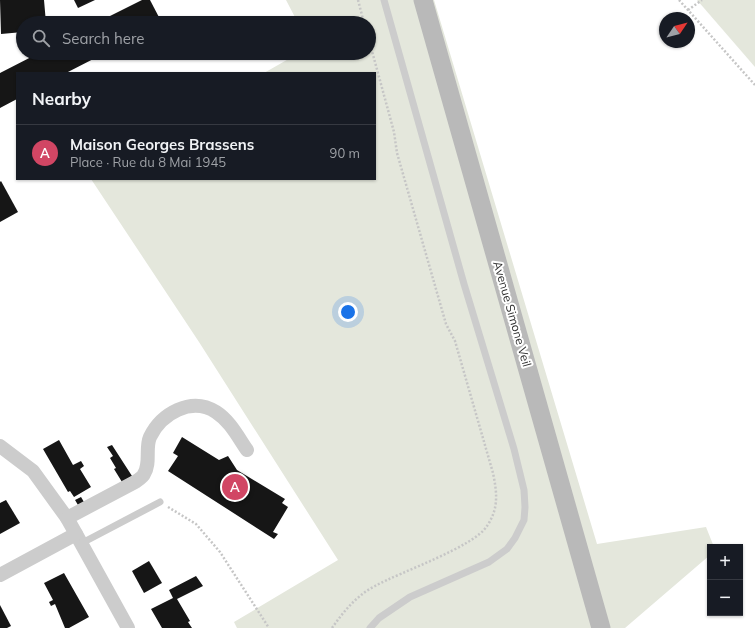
<!DOCTYPE html>
<meta charset="utf-8">
<style>
:root{--surface:#171b24;--page:#20242c;--text:#f1f3f6;--muted:#9ea1a6;--line:#363941;--accent:#d14664}
body{margin:0;font-family:Mulish,sans-serif;background:var(--page);color:var(--text)}
.controls{position:absolute;right:12px;bottom:12px;display:grid;overflow:hidden;border-radius:0px;box-shadow:0 1px 3px #0004}
.controls button{width:36px;height:36px;display:grid;place-items:center;padding:0;border:0;border-bottom:1px solid var(--line);background:var(--surface);color:var(--text);font:20px sans-serif}
.compass{position:absolute;left:659px;top:12px;width:36px;height:36px;border-radius:50%;background:var(--surface);box-shadow:0 1px 3px #0004;rotate:55deg}
.you{position:absolute;left:348px;top:312px;width:14px;height:14px;margin:-10px;border:3px solid #fff;border-radius:50%;background:#1a73e8;box-shadow:0 0 0 6px #1a73e833}
.badge{display:grid;place-items:center;width:26px;height:26px;border-radius:50%;background:var(--accent);color:#fff;font-size:13px;font-weight:700}
.pin{position:absolute;translate:-50% -50%;border:2px solid #fff;box-shadow:0 1px 4px #0006}
.list{margin:0;padding:0;list-style:none}
h2{display:flex;justify-content:space-between;align-items:center;height:52px;margin:0;padding:0 16px;font-size:17px}
h2 small{font-size:13px;font-weight:400;color:var(--muted)}
.list li{display:grid;grid-template-columns:26px 1fr auto;gap:12px;align-items:center;box-sizing:border-box;height:56px;padding:0 16px;border-top:1px solid var(--line)}
.list b{display:block;font-size:15px;white-space:nowrap}
.list p{margin:0;font-size:13px;white-space:nowrap;color:var(--muted)}
.list em{font-size:13px;font-style:normal;color:var(--muted)}
.icon{flex:none;width:22px;height:22px;fill:none;stroke:currentColor;stroke-width:2;stroke-linecap:round;stroke-linejoin:round}
.map{position:relative;flex:none;width:755px;height:628px;overflow:hidden}
.search{position:absolute;background:var(--surface);box-shadow:0 1px 3px #0004;left:16px;top:16px;width:360px;height:44px;display:flex;align-items:center;gap:10px;box-sizing:border-box;padding:0 14px;border-radius:22px;color:var(--muted);font-size:15px}
.panel{position:absolute;background:var(--surface);box-shadow:0 1px 3px #0004;left:16px;top:72px;width:360px;height:108px;border-radius:0px}
.map>svg:first-child{display:block}
.green{fill:#e4e7dc}
.building{fill:#161616}
.lines{fill:none;stroke-linecap:round;stroke-linejoin:round}
.path{stroke:#c6c6c6;stroke-width:2.5;stroke-dasharray:2 2;stroke-linecap:butt}
.service{stroke:#ccc;stroke-width:7}
.minor{stroke:#ccc;stroke-width:14}
.secondary{stroke:#b9b9b9;stroke-width:19}
.labels{text-anchor:middle;stroke-width:4;stroke-linejoin:round;paint-order:stroke}
.street-label{font-size:12px;fill:#2f2f2f;stroke:#fff}
</style>
<div class="map">
<svg width="755" height="628" viewBox="0 0 755 628">
<rect width="100%" height="100%" fill="#fff"/>
<g class="green">
<polygon points="286,0 434,0 597,544 706,527 714,547 710,547 710,555 625,628 237,628 234,622 338,560 199,342 91,179 375,179 375,73 264,73 299,53 369,53 369,23 298,23"/>
<polygon points="697,0 755,0 755,67"/>
</g>
<g class="building">
<polygon points="0,0 44,0 46,23 23,23 23,32 1,34"/>
<polygon points="74,0 95,0 78,8"/>
<polygon points="142,0 150,0 162,23 96,23"/>
<polygon points="39,53 105,53 66,73 17,73 17,99 0,108 0,73"/>
<polygon points="1,181 18,212 0,222 0,182"/>
<polygon points="182,437 219,460 228,456 237,470 285,499 282,503 288,507 273,532 278,534 274,539 168,471 178,456 173,453"/>
<polygon points="59,440 73,465 81,461 84,466 80,469 91,487 74,497 70,491 68,492 43,449"/>
<polygon points="112,445 132,476 122,482 114,469 116,468 110,458 113,456 107,447"/>
<polygon points="81,497 84,502 78,505 75,500"/>
<polygon points="6,500 20,523 0,534 0,503"/>
<polygon points="149,561 162,583 144,593 132,571"/>
<polygon points="64,573 89,617 69,628 65,628 55,604 51,606 49,602 53,600 44,583"/>
<polygon points="196,576 203,586 177,599 190,621 188,622 192,628 162,628 151,609 173,598 169,590"/>
<polygon points="0,605 11,626 7,628 0,628"/>
</g>
<g class="lines">
<g class="path">
<polyline points="358,0 364,23"/>
<polyline points="679,0 755,85"/>
<polyline points="688,10 702,0"/>
<polyline points="168,507 196,524 220,552 269,628"/>
<path d="M332,628C344,611 356,596 375,586C400,572 474,547 487,526C499,508 497,493 493,473L455,341L446,324L397,153L394,132L369,40"/>
</g>
<g class="service">
<polyline points="82,543 160,502"/>
<polyline points="370,628 379,618 410,597 489,562 507,549 515,538 524,520 525,507 524,490 514,449 464,284 384,0"/>
</g>
<g class="minor">
<polyline points="0,446 33,471 67,518"/>
<polyline points="76,534 128,628"/>
<path d="M0,575L76,534L67,518L135,482C138,480 143,477 144,474C151,463 145,448 150,437C161,414 191,396 216,412C230,421 238,437 247,450"/>
</g>
<polyline class="secondary" points="423,0 601,628"/>
</g>
<g class="labels">
<g class="street-label">
<text transform="translate(512 314) rotate(74)" y="4">Avenue Simone Veil</text>
</g>
</g>
</svg>
<div class="controls">
<button>+</button>
<button>−</button>
</div>
<svg class="compass" viewBox="-18 -18 36 36"><path d="M0-13l5 13h-10z" fill="#e53935"/><path d="M0 13l5-13h-10z" fill="#9ea1a6"/></svg>
<div class="you"></div>
<div class="pin badge" style="left:235px;top:487px">A</div>
<div class="search"><svg class="icon" aria-label="search" viewBox="0 0 24 24"><circle cx="10" cy="10" r="6"/><path d="M15 15l6 6"/></svg>Search here</div>
<section class="panel">
<h2>Nearby<small></small></h2>
<ul class="list">
<li><span class="badge">A</span><div><b>Maison Georges Brassens</b><p>Place · Rue du 8 Mai 1945</p></div><em>90 m</em></li>
</ul>
</section>
</div>
